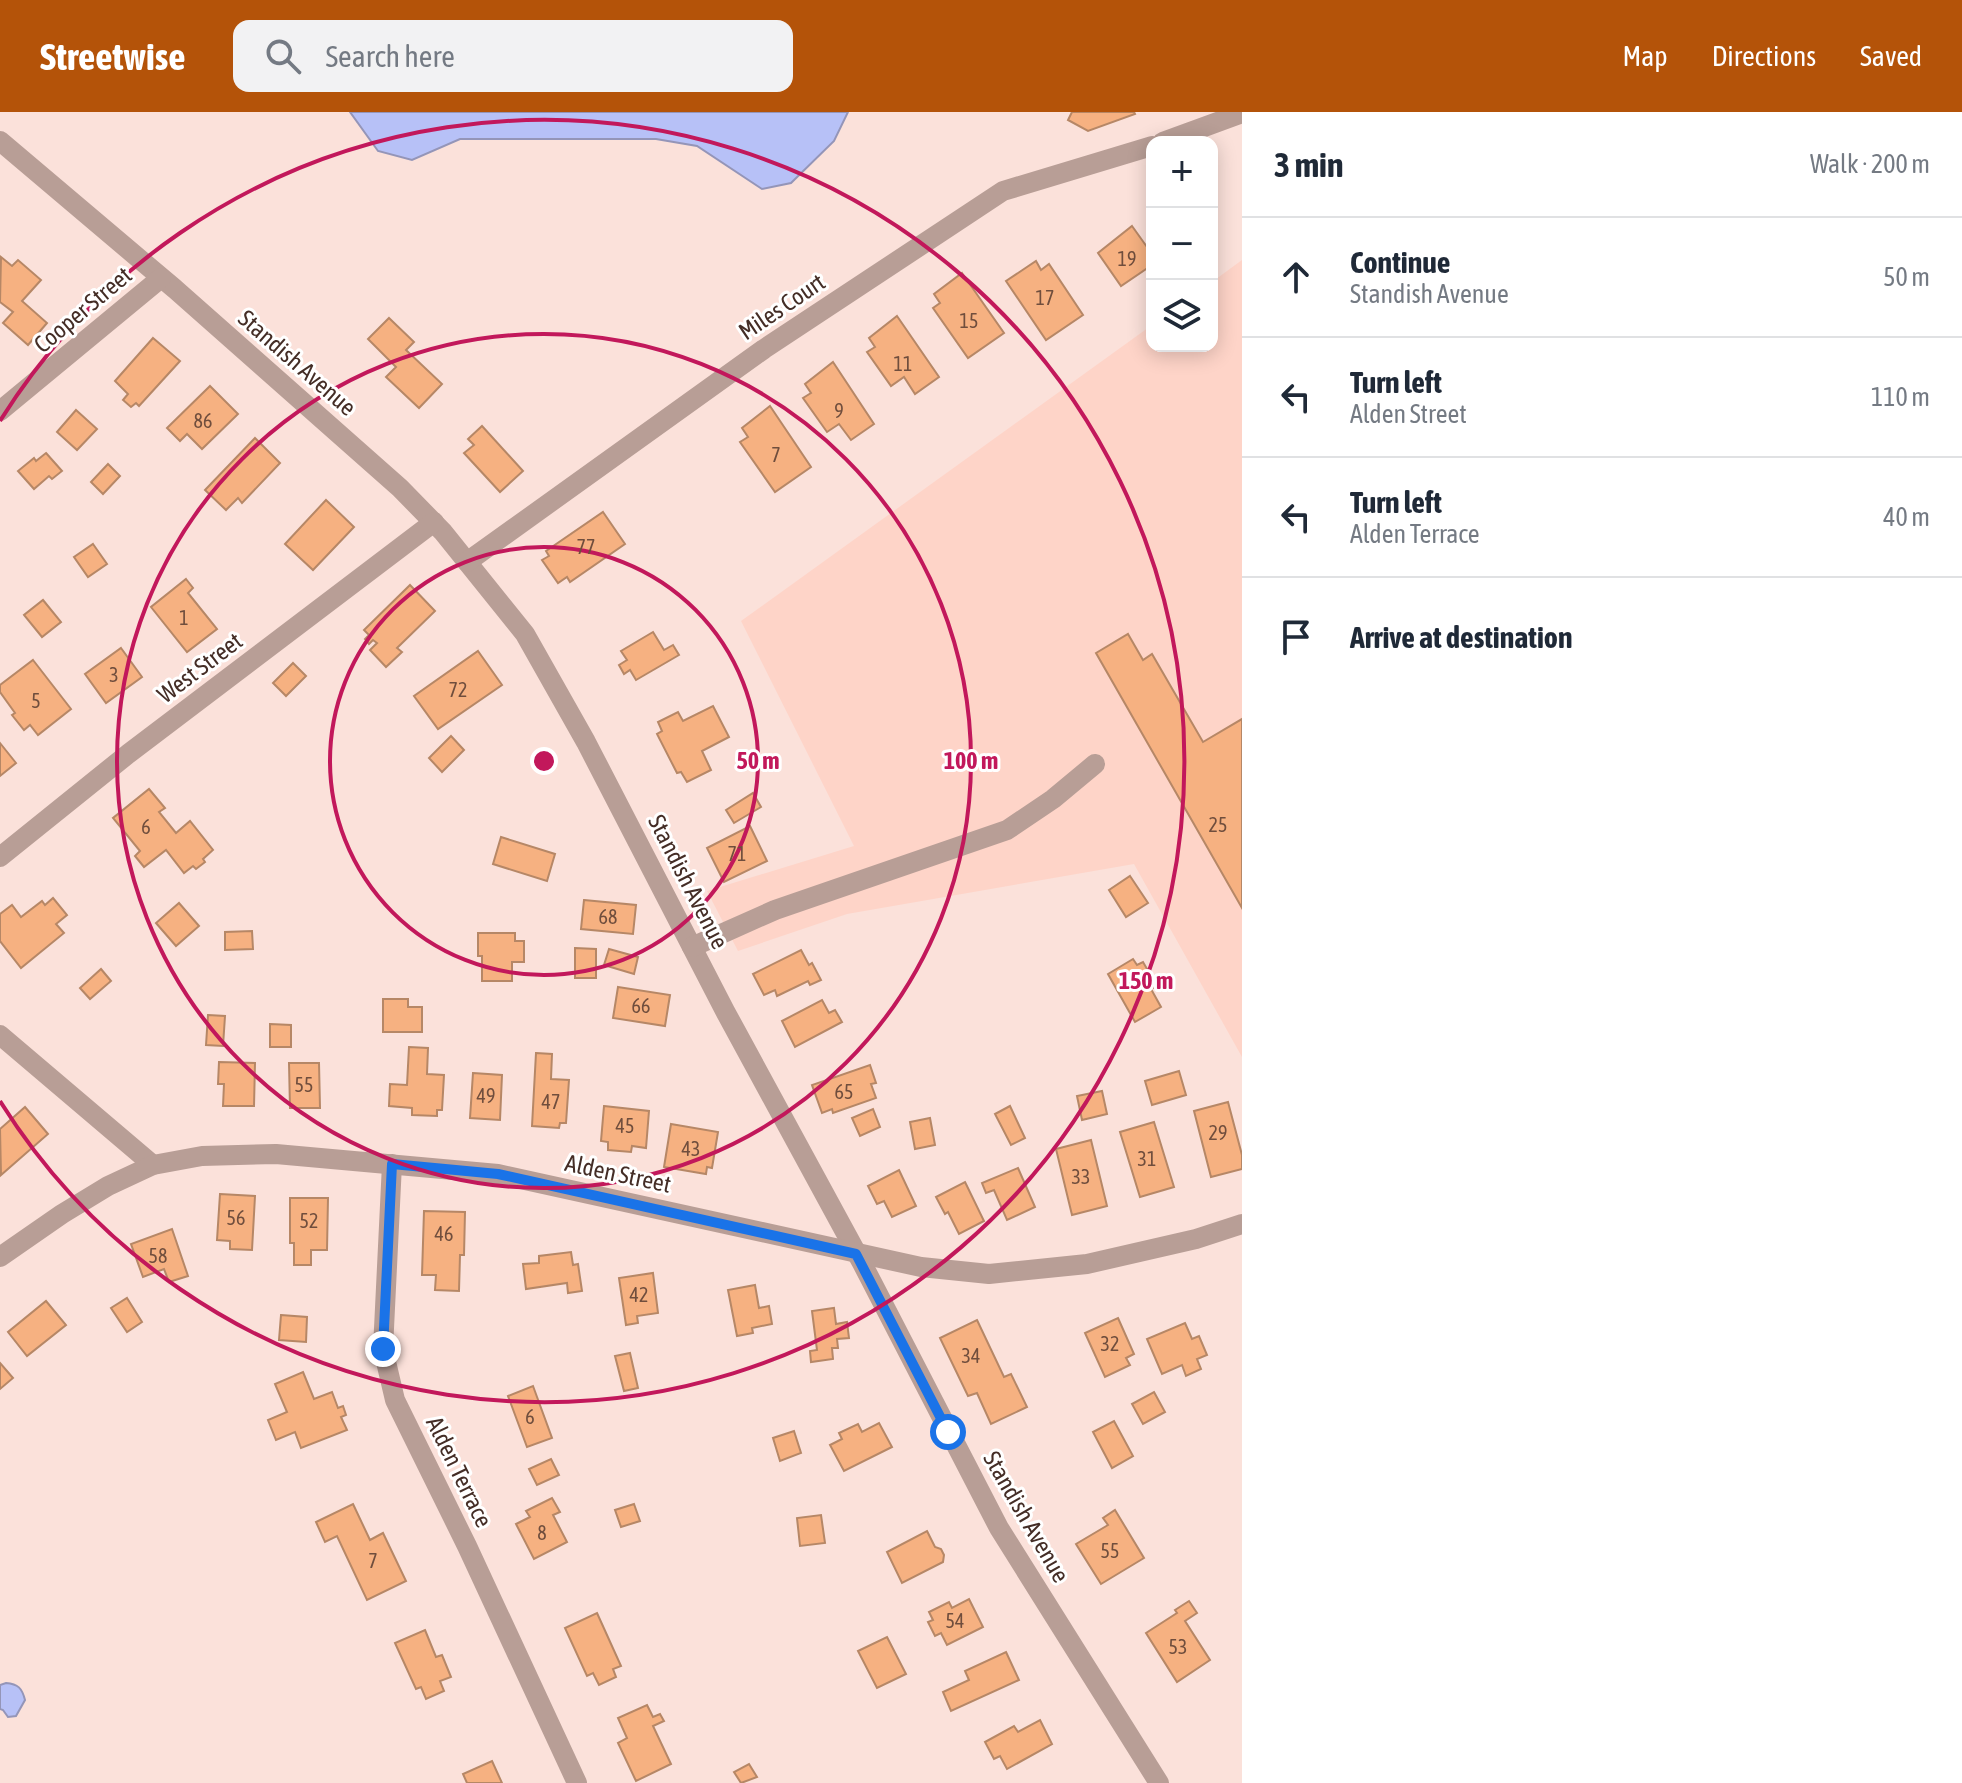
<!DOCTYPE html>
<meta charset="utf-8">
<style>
:root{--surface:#fff;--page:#f2f2f3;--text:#1f2937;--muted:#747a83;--line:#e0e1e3;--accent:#b45309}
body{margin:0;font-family:"Asap Condensed",sans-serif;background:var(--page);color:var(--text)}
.controls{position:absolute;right:24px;top:24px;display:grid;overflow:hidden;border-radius:16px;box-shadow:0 4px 20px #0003}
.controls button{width:72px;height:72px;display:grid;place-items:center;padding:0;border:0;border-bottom:2px solid var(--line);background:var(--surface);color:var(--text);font:40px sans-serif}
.stop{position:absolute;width:24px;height:24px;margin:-18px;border:6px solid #1a73e8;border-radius:50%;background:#fff}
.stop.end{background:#1a73e8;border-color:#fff;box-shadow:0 2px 8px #0008}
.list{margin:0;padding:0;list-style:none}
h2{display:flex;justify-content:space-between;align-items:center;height:104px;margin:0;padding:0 32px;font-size:34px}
h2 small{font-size:26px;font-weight:400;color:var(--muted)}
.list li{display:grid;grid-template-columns:52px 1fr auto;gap:24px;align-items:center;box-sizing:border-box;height:120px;padding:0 32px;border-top:2px solid var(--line)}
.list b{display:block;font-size:30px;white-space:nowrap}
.list p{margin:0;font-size:26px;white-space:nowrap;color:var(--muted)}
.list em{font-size:26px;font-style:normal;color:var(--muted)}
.icon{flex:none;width:44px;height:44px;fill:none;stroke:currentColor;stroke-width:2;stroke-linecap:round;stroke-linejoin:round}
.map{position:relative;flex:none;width:1242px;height:1671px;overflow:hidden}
header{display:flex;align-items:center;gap:48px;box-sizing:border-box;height:112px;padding:0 40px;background:var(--accent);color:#fff}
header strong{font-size:38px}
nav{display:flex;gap:44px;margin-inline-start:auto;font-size:28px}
.search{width:560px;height:72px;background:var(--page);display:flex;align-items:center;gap:20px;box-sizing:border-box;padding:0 28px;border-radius:16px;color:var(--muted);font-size:30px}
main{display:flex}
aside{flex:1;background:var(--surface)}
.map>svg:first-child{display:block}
.built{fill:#fed4c8}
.water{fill:#b7c1f7;stroke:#9495b8;stroke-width:2}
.building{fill:#f6b181;stroke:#b68766;stroke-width:2}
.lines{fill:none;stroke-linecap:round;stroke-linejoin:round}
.minor{stroke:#b89e96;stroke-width:20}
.route{stroke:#1a73e8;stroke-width:10}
.ring{fill:none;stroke:#c2185b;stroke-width:4}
.labels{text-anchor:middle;stroke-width:6;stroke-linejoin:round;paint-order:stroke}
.number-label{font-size:20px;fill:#704e3d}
.street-label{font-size:24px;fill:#442d26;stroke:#fff}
.centre{fill:#c2185b;stroke:#fff;stroke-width:4}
.ring-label{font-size:24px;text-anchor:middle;font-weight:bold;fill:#c2185b;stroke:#fff;stroke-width:6;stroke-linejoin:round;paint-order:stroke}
</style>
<header>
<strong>Streetwise</strong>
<div class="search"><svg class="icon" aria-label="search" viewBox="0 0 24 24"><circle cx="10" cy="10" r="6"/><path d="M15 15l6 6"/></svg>Search here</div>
<nav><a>Map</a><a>Directions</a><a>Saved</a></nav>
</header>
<main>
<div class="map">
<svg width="1242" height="1671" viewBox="0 0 1242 1671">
<rect width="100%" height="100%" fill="#fbe1da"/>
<polygon class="built" points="1242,148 1242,945 1134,752 847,802 738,839 707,779 854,734 741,509 1152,213 1152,234 1212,234 1212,170"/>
<g class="water">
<polygon points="350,0 848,0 834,29 791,71 762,77 697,34 656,27 460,27 412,48 378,39"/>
<path d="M6,1571C18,1572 22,1576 25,1588L16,1604L8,1605L3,1598L0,1597V1573Z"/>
</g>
<g class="building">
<polygon points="1072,0 1134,0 1135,2 1088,19 1068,8"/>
<polygon points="1132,114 1152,142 1152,153 1121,174 1098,141"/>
<polygon points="1,145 12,154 18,148 41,168 22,189 47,211 28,233 3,211 13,200 0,190"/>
<polygon points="1036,149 1041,158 1049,152 1083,203 1046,228 1006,169"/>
<polygon points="962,161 1004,221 968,246 933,196 940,191 934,182"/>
<polygon points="897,204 939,265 915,282 904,265 891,274 867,240 875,235 869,226"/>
<polygon points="389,206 414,230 406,238 442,272 419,296 386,265 396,255 368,227"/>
<polygon points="153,226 180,249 139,294 136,291 131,295 123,288 128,282 115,269"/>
<polygon points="833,250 874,312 851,328 839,312 827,320 803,286 811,281 805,272"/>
<polygon points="210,274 238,302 202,337 187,322 180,329 167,316"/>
<polygon points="770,294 811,355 775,380 740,330 748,325 742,316"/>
<polygon points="76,298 97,317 77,338 57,320"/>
<polygon points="482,314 523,359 500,380 464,341 474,333 468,327"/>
<polygon points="255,326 280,351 242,391 238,386 226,398 205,378"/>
<polygon points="46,341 62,359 52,367 49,364 34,377 18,359 34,346 36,349"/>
<polygon points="108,352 120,364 103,382 91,370"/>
<polygon points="326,388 354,415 313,458 285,432"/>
<polygon points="603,400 625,432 570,470 567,465 558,471 542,448 549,444 546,439"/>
<polygon points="93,432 107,452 88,465 74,445"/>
<polygon points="186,467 193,476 188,481 217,517 187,540 151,495"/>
<polygon points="410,473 435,499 397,536 402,540 386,555 370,538 377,531 373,528 369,532 365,527 369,523 364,518"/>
<polygon points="43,488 61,510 42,525 24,503"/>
<polygon points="653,520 664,538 673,533 679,543 636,568 630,558 624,562 619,553 627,548 621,539"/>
<polygon points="1128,522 1143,548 1152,542 1203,630 1242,607 1242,796 1096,541"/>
<polygon points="121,536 142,565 106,591 85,562"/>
<polygon points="478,539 502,573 438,617 414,584"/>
<polygon points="33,548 71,597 38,623 30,613 24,618 12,603 15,601 0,580 0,573"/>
<polygon points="293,551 306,564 286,584 273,571"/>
<polygon points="713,594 729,625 702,639 711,658 687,670 681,660 677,661 657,622 662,619 658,610 678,600 683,609"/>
<polygon points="451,624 464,638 442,660 429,646"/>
<polygon points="0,631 16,651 0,664"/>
<polygon points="149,677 165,696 159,700 176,721 190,709 213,738 203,747 205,750 196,757 193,754 184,761 166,738 144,755 135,744 140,739 113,706"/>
<polygon points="753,681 761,695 734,711 726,698"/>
<polygon points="750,714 767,749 724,770 707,736"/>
<polygon points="501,725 555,742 547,769 493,752"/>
<polygon points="1130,764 1148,791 1126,805 1109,778"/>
<polygon points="53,786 67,803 56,812 64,821 21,856 0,829 0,802 12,793 21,805 42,789 45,793"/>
<polygon points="584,788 636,793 633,822 581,817"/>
<polygon points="179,791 199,814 176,834 156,811"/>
<polygon points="252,819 253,837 225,838 225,820"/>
<polygon points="478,821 515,821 515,829 524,829 524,850 512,850 512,869 482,869 482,844 478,844"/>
<polygon points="575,836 596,837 596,866 575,866"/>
<polygon points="609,837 638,845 634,862 604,853"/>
<polygon points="801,838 809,853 812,851 821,868 810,873 808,869 777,884 775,878 764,883 753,862"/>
<polygon points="1133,847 1137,853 1143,850 1157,874 1151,877 1161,895 1135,910 1108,862"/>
<polygon points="101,857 111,869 90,887 80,876"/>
<polygon points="618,875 670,883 665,914 613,906"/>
<polygon points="383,887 408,887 408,895 422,895 422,920 383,920"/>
<polygon points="822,888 829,901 835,898 842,910 795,935 782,909"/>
<polygon points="208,903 225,904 223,934 206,933"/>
<polygon points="270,912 291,913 291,935 270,935"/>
<polygon points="409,935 428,936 427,962 444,963 442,998 437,998 437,1004 412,1003 412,996 389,994 390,972 407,973"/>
<polygon points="536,941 552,942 551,967 569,968 566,1011 560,1011 559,1016 532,1014"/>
<polygon points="219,950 255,951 254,994 223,994 224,972 218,972"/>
<polygon points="289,951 319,951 320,996 290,996"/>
<polygon points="870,953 876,971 871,972 876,986 833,1001 832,997 822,1001 812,973"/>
<polygon points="1179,959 1186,983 1152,993 1145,969"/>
<polygon points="473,961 502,963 500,1008 470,1006"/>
<polygon points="1102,979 1107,1002 1082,1008 1077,984"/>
<polygon points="1228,990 1242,1043 1242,1057 1211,1065 1194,999"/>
<polygon points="604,994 649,999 646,1036 632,1034 631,1040 608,1038 608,1030 601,1029"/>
<polygon points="1010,994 1025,1026 1011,1033 995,1002"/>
<polygon points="25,995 48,1022 1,1063 0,1017"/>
<polygon points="873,997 880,1015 860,1024 852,1006"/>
<polygon points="930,1006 935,1033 915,1037 910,1010"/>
<polygon points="1154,1010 1174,1075 1140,1085 1120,1020"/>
<polygon points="671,1012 718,1020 712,1056 707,1055 706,1062 664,1055"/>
<polygon points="1091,1028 1107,1094 1072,1103 1056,1037"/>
<polygon points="1018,1056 1035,1095 1007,1108 994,1078 986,1081 982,1071"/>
<polygon points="899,1058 916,1094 892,1105 884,1089 877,1092 868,1074"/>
<polygon points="965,1070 984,1109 959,1122 948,1100 945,1102 936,1085"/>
<polygon points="220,1082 255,1084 252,1138 230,1137 230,1129 217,1128"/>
<polygon points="290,1086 328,1086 327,1138 311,1138 311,1153 294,1153 294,1131 290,1131"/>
<polygon points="424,1099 465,1100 464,1143 460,1143 459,1179 435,1178 436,1163 422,1163"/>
<polygon points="172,1117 188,1164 169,1170 164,1157 143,1165 131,1132"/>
<polygon points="571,1140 573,1153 578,1152 582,1179 568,1181 567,1171 526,1177 523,1152 539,1151 539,1144"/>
<polygon points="653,1161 658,1201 637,1204 638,1211 626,1213 619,1166"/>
<polygon points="755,1173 759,1196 769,1194 772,1212 752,1216 753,1221 737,1224 728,1178"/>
<polygon points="127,1186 142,1210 127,1220 111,1196"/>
<polygon points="46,1189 66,1213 27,1244 8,1220"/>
<polygon points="834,1196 836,1212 847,1210 849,1226 837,1227 838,1236 832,1236 833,1247 811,1250 810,1239 817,1238 812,1199"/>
<polygon points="281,1203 307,1205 306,1230 279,1228"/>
<polygon points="1118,1206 1134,1242 1126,1246 1130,1253 1105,1265 1085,1221"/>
<polygon points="977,1208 1004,1265 1011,1262 1027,1295 991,1312 977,1281 968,1284 940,1226"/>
<polygon points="1185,1211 1192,1227 1199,1224 1207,1243 1197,1247 1201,1257 1186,1264 1182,1253 1162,1262 1147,1227"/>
<polygon points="630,1241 638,1276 624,1279 615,1244"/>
<polygon points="0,1251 13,1266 0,1277"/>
<polygon points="303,1260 314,1287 332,1280 338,1296 343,1294 346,1303 341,1305 347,1318 301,1336 295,1320 276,1328 268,1308 287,1300 275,1272"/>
<polygon points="533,1274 552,1326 527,1335 508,1284"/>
<polygon points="1154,1280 1165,1300 1143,1312 1132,1292"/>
<polygon points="1114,1309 1133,1344 1112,1356 1093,1320"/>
<polygon points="879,1311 892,1335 844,1359 830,1333 842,1327 839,1321 858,1312 862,1320"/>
<polygon points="794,1319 801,1341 780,1349 773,1326"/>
<polygon points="551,1347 559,1363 537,1373 529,1357"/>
<polygon points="552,1386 560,1400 553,1403 567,1430 534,1447 516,1412 530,1405 526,1399"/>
<polygon points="353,1392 370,1428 383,1421 406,1469 367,1488 337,1424 325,1430 316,1410"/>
<polygon points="634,1392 640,1409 621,1415 615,1398"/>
<polygon points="1115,1398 1144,1446 1101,1472 1076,1432 1108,1413 1103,1406"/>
<polygon points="821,1403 825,1431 800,1434 797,1406"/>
<polygon points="927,1419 935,1435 941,1437 944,1443 943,1450 902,1471 887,1440"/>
<polygon points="969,1487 983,1515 947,1533 941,1521 935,1524 928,1510 933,1508 929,1500 949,1490 952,1496"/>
<polygon points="1189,1489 1197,1501 1185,1509 1210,1548 1177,1570 1146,1521 1177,1501 1175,1498"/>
<polygon points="597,1501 621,1554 613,1557 616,1565 599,1573 593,1561 587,1564 565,1516"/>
<polygon points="425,1518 436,1545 442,1543 451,1565 440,1569 444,1579 426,1587 421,1575 416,1577 395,1531"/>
<polygon points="887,1525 906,1562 877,1576 858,1539"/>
<polygon points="1006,1540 1019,1568 951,1599 943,1580 969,1568 965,1559"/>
<polygon points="647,1593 653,1605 660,1602 664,1609 653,1614 671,1652 636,1669 618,1631 627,1626 618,1606"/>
<polygon points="1040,1608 1052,1632 1007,1657 1000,1644 994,1647 985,1630 1014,1614 1018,1620"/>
<polygon points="492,1649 502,1671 467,1671 463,1662"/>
<polygon points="749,1652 757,1665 741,1671 734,1660"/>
</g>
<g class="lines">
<g class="minor">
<polyline points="0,29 175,177 400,376 443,420 525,522 586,630 725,899 862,1151 999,1416 1159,1671"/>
<polyline points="1163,30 1242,1"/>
<polyline points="0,299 161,166"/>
<polyline points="467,450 764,237 1003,79 1152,34"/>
<polyline points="0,745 128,642 434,410"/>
<polyline points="692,835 775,798 1007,718 1053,687 1095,652"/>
<polyline points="0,923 153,1053"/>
<polyline points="392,1052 383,1237 395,1288 467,1434 577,1671"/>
<polyline points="0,1145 62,1102 108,1074 153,1053 202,1044 276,1042 498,1062 921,1155 989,1162 1087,1152 1196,1127 1242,1112"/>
</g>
</g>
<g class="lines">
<polyline class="route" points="383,1237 392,1052 498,1062 856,1142 948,1320"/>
</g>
<g class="ring">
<circle cx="544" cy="649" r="214"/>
<circle cx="544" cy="649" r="427"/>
<path d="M0 309A641 641 0 1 1 0 989"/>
</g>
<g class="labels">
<g class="number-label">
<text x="1127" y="154">19</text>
<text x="1045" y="193">17</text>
<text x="969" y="216">15</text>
<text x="903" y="259">11</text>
<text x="839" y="306">9</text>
<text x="203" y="316">86</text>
<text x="776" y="350">7</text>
<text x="586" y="442">77</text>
<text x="184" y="513">1</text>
<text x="114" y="570">3</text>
<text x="458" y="585">72</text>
<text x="36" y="596">5</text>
<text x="1218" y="720">25</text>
<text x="146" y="722">6</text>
<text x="737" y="749">71</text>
<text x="608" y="812">68</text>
<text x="641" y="901">66</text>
<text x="304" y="980">55</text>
<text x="844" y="987">65</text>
<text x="486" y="991">49</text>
<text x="551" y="997">47</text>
<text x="625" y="1021">45</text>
<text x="1218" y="1028">29</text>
<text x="691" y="1044">43</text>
<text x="1147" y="1054">31</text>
<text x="1081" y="1072">33</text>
<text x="236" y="1113">56</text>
<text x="309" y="1116">52</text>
<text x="444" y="1129">46</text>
<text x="158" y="1151">58</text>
<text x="639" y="1190">42</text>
<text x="1110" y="1239">32</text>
<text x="971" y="1251">34</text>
<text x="530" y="1312">6</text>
<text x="542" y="1428">8</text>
<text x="1110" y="1446">55</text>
<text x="373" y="1456">7</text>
<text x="955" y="1516">54</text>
<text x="1178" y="1542">53</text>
</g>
<g class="street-label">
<text transform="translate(782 195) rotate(-34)" y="8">Miles Court</text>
<text transform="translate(83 198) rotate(-40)" y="8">Cooper Street</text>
<text transform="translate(297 251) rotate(41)" y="8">Standish Avenue</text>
<text transform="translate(200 556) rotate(-37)" y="8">West Street</text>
<text transform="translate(688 770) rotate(63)" y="8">Standish Avenue</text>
<text transform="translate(618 1062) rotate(12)" y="8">Alden Street</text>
<text transform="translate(459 1360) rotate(64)" y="8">Alden Terrace</text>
<text transform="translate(1026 1405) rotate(60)" y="8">Standish Avenue</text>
</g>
</g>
<circle cx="544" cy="649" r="12" class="centre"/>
<g class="ring-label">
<text x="758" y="657">50 m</text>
<text x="971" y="657">100 m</text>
<text x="1146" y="877">150 m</text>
</g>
</svg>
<div class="controls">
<button>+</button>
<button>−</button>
<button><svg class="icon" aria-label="layers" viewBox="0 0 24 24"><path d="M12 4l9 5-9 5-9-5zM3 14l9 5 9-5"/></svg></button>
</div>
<div class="stop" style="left:948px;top:1320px"></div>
<div class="stop end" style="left:383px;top:1237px"></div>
</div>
<aside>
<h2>3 min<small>Walk · 200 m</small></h2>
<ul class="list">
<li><svg class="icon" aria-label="ahead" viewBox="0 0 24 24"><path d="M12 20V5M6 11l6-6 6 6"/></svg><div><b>Continue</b><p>Standish Avenue</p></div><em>50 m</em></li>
<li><svg class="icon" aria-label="left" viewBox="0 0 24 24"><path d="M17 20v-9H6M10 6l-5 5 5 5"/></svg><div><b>Turn left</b><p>Alden Street</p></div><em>110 m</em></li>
<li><svg class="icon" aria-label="left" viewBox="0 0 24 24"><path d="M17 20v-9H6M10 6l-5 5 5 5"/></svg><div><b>Turn left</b><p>Alden Terrace</p></div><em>40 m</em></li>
<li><svg class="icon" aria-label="arrive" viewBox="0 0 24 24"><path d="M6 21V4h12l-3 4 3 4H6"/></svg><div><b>Arrive at destination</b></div></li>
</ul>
</aside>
</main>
